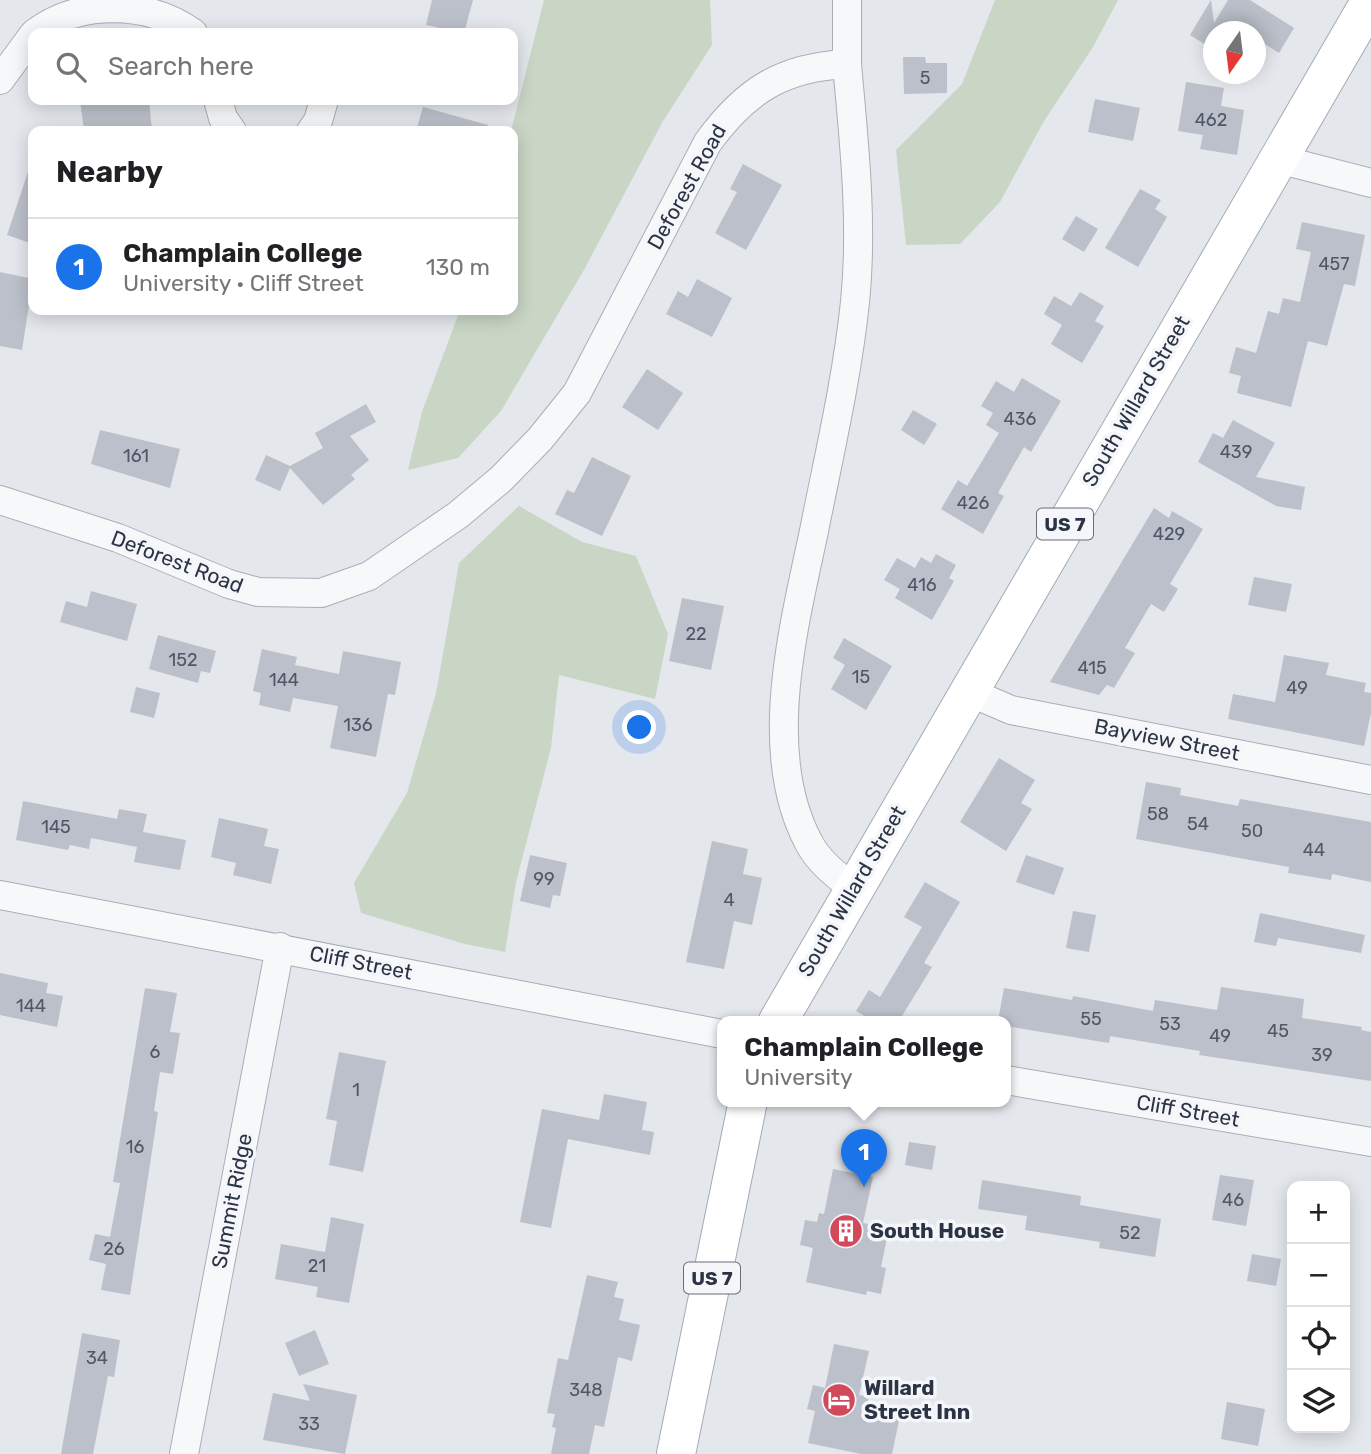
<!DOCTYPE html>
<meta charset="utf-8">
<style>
:root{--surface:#fff;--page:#f6f6f6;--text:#202124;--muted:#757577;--line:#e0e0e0;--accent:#1a73e8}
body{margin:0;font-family:Rubik,sans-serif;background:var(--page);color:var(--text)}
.controls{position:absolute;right:21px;bottom:21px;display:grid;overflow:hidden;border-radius:14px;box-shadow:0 4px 18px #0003}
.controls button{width:63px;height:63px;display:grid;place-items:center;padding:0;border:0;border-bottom:2px solid var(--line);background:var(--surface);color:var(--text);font:35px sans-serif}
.compass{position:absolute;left:1203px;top:21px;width:63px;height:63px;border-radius:50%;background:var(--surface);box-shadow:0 4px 18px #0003;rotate:194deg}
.you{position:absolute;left:640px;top:728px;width:24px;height:24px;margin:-18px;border:5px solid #fff;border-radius:50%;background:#1a73e8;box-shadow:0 0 0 10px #1a73e833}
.badge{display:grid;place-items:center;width:46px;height:46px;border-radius:50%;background:var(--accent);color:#fff;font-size:23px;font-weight:700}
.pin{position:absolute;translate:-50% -58px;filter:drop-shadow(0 2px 4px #0008)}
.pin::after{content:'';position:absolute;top:37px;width:24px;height:21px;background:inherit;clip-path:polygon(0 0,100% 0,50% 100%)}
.popup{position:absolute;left:717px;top:1016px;width:294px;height:91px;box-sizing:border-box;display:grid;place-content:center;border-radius:14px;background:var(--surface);filter:drop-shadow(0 2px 5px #0005);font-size:23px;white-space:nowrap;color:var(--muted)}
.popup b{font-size:26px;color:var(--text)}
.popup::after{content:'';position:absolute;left:50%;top:100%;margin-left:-14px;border:14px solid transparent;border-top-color:var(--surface)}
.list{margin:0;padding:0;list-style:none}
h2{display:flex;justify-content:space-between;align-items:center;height:91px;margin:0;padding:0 28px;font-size:30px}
h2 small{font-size:23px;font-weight:400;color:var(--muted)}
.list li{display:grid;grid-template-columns:46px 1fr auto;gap:21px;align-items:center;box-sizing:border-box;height:98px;padding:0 28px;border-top:2px solid var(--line)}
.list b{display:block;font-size:26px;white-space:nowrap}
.list p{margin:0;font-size:23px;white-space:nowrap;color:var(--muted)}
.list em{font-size:23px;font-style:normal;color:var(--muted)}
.icon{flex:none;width:38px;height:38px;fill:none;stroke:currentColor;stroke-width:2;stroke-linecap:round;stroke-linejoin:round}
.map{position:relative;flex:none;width:1371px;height:1454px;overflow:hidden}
.search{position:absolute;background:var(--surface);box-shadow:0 4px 18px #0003;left:28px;top:28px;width:490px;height:77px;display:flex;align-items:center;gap:18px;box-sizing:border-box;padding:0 24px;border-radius:14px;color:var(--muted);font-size:26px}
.panel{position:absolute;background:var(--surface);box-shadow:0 4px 18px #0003;left:28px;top:126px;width:490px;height:189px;border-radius:14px}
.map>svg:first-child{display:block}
.green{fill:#c9d6c5}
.building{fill:#bbc0ca}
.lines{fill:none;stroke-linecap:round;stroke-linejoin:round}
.minor-casing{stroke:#a9aeb7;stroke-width:30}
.primary-casing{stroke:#a3abb8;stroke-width:40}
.minor{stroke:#f7f8fa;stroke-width:28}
.primary{stroke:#fff;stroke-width:38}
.labels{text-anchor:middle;stroke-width:7;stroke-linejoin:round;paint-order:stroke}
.number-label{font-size:18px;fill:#4f5766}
.shield{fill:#f4f6f9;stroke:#676e7b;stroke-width:2}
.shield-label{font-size:19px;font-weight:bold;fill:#2b3445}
.street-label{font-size:21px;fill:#2b3445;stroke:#f4f6f9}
.poi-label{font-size:21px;font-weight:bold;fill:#2b3445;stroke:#f4f6f9;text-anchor:start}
</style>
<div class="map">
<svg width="1371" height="1454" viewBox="0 0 1371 1454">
<rect width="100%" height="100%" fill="#e4e7ec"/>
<g class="green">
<polygon points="544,0 710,0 712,45 663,121 585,268 501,411 458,458 408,470 422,412 460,310 513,310 511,131"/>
<polygon points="995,0 1118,0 1093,47 1044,121 1000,202 960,244 906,245 896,150 962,84"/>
<polygon points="519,506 582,542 636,556 668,634 655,699 559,675 551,748 516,882 505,952 465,944 361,913 354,883 407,793 436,693 459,563"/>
</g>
<g class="building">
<polygon points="432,0 473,0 464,33 426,25"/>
<polygon points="1211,0 1214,23 1228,0 1250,0 1294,28 1279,53 1256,38 1256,32 1214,32 1214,50 1190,35"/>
<polygon points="903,57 925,57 926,63 947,63 947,93 904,94"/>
<polygon points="1186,82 1224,88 1221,106 1244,110 1237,155 1200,149 1203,135 1178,131"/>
<polygon points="1095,99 1140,108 1133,141 1088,132"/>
<polygon points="80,100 149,100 152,131 84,131"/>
<polygon points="423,107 488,125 487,131 416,131"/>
<polygon points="743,164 782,185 746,250 715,233 737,192 730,189"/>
<polygon points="29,169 33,169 33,244 7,235"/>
<polygon points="1140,189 1161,200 1155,209 1167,217 1138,267 1105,248"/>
<polygon points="1076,216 1098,229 1084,252 1062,239"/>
<polygon points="1302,222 1365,235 1355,286 1344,284 1327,346 1308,341 1291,407 1237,393 1241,376 1229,373 1236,347 1256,353 1268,311 1279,314 1283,298 1300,302 1311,252 1296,249"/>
<polygon points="0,272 33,279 22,350 0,346"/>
<polygon points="697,279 732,298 712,337 666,314 678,291 688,297"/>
<polygon points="1080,292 1104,306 1095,321 1104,326 1082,363 1051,344 1062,325 1044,314 1054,296 1071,306"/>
<polygon points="647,369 683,393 658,430 622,407"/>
<polygon points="1022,378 1061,401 1031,452 1024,447 998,493 1004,496 983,534 941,509 958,480 967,486 999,433 986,425 993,413 981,406 996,381 1014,392"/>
<polygon points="366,404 376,422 350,436 369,460 351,475 355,479 323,505 290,468 280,491 255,480 266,455 290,466 323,448 315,433"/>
<polygon points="913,410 937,424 924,445 901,430"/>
<polygon points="1233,420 1275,443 1256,477 1305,487 1301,510 1276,506 1198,462 1213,433 1223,438"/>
<polygon points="100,430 180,449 170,488 91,464"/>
<polygon points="592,457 631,476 602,536 555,514 567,490 574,493"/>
<polygon points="1154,508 1169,518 1172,511 1203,529 1170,584 1178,589 1164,612 1151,604 1125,648 1135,653 1114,688 1107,685 1099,695 1050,682"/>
<polygon points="936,554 956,565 949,578 954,581 932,620 895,598 900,589 884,580 897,558 915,568 921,557 931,563"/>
<polygon points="1254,577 1292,584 1286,612 1248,605"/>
<polygon points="91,591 137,604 127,641 60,622 66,601 87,607"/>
<polygon points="682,598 724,606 711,670 669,661"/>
<polygon points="158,635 216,651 210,673 201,671 198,683 149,669"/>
<polygon points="844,638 892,666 866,710 831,689 845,665 833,658"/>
<polygon points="262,649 297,657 295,665 339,674 343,651 401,662 395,695 388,694 376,757 330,748 338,706 293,698 290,712 259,705 261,693 253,691"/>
<polygon points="1284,655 1329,663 1326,675 1366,683 1364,692 1371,693 1371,713 1364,746 1228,719 1233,694 1275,702"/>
<polygon points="136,687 160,693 154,718 130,712"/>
<polygon points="999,758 1035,780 1021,803 1032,809 1006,851 960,822"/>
<polygon points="1146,782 1181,788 1180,795 1238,806 1240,799 1371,822 1371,882 1332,874 1331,880 1288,873 1289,867 1136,839"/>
<polygon points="23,801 117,819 119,809 147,814 143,832 186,840 180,870 134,862 137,847 91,838 89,849 70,845 68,850 16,840"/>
<polygon points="219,818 268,829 264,846 279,849 271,884 233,875 236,863 211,857"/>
<polygon points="712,841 748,849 743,874 762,878 752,925 734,921 724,969 686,962"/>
<polygon points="530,855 567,863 560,896 553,895 550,908 520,901"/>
<polygon points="1026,855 1064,868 1054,895 1016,882"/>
<polygon points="925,882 960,902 924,963 932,967 899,1021 873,1021 856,1011 869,990 880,997 922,927 904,917"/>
<polygon points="1073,911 1096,915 1089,952 1066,948"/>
<polygon points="1260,913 1365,935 1361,953 1278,938 1276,946 1254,942"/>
<polygon points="0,973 48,983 46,993 63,996 57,1027 0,1015"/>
<polygon points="1221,987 1304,999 1302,1018 1362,1027 1361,1030 1371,1032 1371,1081 1199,1055 1200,1051 1110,1036 1109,1043 1006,1026 1006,1021 998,1021 1004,988 1072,1000 1073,996 1153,1011 1155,1000 1217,1010"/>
<polygon points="145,988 177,993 170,1032 180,1033 173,1074 160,1072 154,1111 158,1112 130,1295 101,1290 106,1264 89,1260 95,1234 110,1237 120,1183 113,1182"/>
<polygon points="339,1052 386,1061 363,1172 329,1165 337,1121 326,1119"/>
<polygon points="604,1094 647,1102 642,1130 654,1132 650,1155 568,1139 551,1228 520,1222 542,1109 599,1120"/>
<polygon points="909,1142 936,1146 932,1170 905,1165"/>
<polygon points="833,1169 873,1177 863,1223 889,1228 881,1267 886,1268 881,1294 867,1291 866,1295 806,1282 813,1248 800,1245 805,1220 817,1222 819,1213 824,1214"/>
<polygon points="1220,1175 1254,1180 1246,1226 1212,1220"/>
<polygon points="982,1180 1081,1196 1080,1205 1161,1219 1155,1257 1099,1248 1100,1242 1025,1230 1027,1216 978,1209"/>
<polygon points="331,1217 364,1224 349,1303 316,1297 318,1287 275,1279 281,1244 325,1252"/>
<polygon points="1252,1254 1281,1259 1276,1286 1247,1281"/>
<polygon points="587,1275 618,1282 614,1297 624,1299 619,1320 640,1325 632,1361 618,1357 604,1427 595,1425 589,1454 551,1454 556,1428 552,1427 555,1414 547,1413 558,1358 568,1360"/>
<polygon points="315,1330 329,1364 299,1376 285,1343"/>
<polygon points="82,1333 120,1340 114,1377 108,1376 93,1454 61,1454"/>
<polygon points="834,1344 869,1351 859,1395 869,1397 867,1403 901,1411 892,1454 861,1454 808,1443 815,1411 807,1409 813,1385 825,1388"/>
<polygon points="303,1384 357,1395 345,1454 263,1440 273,1393 310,1401"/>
<polygon points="1227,1402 1265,1409 1258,1446 1221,1439"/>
</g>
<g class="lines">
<g class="minor-casing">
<g id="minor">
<path d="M35,33C79,0 147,0 193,33"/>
<polyline points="847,64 847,0"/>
<polyline points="0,80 33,35"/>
<polyline points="218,100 223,118 232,131"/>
<polyline points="311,131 318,121 324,100"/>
<polyline points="1278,159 1371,183"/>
<path d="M0,500L118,538L229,584L258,592L321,593L369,576L458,515L501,479L540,439L577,393L708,142C746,90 783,67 847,64C854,142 863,223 855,302C847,379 829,455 814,531C794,626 760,752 809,843C819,862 836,875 853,888"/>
<polyline points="967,691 1011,710 1371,780"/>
<polyline points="0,895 722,1034"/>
<polyline points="1006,1080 1371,1142"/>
<polyline points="184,1454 280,947"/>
</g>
</g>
<g class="primary-casing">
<g id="primary">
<polyline points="778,1021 1371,0"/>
<polyline points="676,1454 748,1101"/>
</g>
</g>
<use href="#minor" class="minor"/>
<use href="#primary" class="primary"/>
</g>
<defs>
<g id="building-disc" transform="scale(1.75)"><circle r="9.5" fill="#d1495b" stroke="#f4f6f9"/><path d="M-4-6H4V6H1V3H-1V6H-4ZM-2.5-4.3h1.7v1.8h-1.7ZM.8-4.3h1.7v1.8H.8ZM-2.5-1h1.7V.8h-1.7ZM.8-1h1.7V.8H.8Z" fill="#fff"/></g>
<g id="hotel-disc" transform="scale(1.75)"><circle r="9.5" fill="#d1495b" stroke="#f4f6f9"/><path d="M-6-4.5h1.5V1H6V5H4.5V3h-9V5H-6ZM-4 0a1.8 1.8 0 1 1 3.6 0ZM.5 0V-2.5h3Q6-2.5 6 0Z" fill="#fff"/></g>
</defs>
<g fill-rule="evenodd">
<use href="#building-disc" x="846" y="1231"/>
<use href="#hotel-disc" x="839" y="1400"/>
</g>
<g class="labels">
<g class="number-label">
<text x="925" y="84">5</text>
<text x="1211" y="126">462</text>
<text x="1334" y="270">457</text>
<text x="1020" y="425">436</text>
<text x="1236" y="458">439</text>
<text x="136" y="462">161</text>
<text x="973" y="509">426</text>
<text x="1169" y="540">429</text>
<text x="922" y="591">416</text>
<text x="696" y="640">22</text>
<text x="183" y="666">152</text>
<text x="1092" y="674">415</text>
<text x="861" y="683">15</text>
<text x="284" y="686">144</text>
<text x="1297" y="694">49</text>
<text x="358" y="731">136</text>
<text x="1158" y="820">58</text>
<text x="1198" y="830">54</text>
<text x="56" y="833">145</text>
<text x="1252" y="837">50</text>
<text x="1314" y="856">44</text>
<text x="544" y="885">99</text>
<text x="729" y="906">4</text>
<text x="31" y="1012">144</text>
<text x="1091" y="1025">55</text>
<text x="1170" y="1030">53</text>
<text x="1278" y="1037">45</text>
<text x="1220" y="1042">49</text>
<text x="155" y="1058">6</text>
<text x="1322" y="1061">39</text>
<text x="356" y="1096">1</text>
<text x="135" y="1153">16</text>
<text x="1233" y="1206">46</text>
<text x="1130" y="1239">52</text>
<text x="114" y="1255">26</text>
<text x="317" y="1272">21</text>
<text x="97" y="1364">34</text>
<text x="586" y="1396">348</text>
<text x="309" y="1430">33</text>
</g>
<g class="shield">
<rect x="1037" y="508.5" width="56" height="31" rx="5"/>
<rect x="684" y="1262.5" width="56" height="31" rx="5"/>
</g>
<g class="shield-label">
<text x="1065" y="531">US 7</text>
<text x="712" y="1285">US 7</text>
</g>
<g class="street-label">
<text transform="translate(687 187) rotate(-61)" y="7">Deforest Road</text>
<text transform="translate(1136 401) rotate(-60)" y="7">South Willard Street</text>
<text transform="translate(177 562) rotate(21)" y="7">Deforest Road</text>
<text transform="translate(1167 740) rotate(11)" y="7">Bayview Street</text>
<text transform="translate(852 891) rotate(-60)" y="7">South Willard Street</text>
<text transform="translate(361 963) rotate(11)" y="7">Cliff Street</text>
<text transform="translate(1188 1111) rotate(10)" y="7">Cliff Street</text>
<text transform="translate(232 1201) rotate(-79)" y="7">Summit Ridge</text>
</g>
<g class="poi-label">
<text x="870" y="1238">South House</text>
<text x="864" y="1395">Willard<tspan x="864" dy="24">Street Inn</tspan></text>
</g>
</g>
</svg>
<div class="controls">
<button>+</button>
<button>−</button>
<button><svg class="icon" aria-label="locate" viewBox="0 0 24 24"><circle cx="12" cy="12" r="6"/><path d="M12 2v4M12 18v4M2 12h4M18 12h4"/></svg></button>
<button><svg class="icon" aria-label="layers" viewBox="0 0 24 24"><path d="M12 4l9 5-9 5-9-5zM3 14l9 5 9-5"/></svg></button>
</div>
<svg class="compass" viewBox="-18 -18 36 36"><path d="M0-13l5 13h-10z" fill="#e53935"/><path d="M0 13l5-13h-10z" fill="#757577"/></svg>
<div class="you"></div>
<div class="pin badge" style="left:864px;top:1187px">1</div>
<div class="popup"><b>Champlain College</b>University</div>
<div class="search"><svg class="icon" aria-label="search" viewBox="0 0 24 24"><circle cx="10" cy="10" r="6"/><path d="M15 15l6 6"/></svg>Search here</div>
<section class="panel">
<h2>Nearby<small></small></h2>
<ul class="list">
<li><span class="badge">1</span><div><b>Champlain College</b><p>University · Cliff Street</p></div><em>130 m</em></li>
</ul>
</section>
</div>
